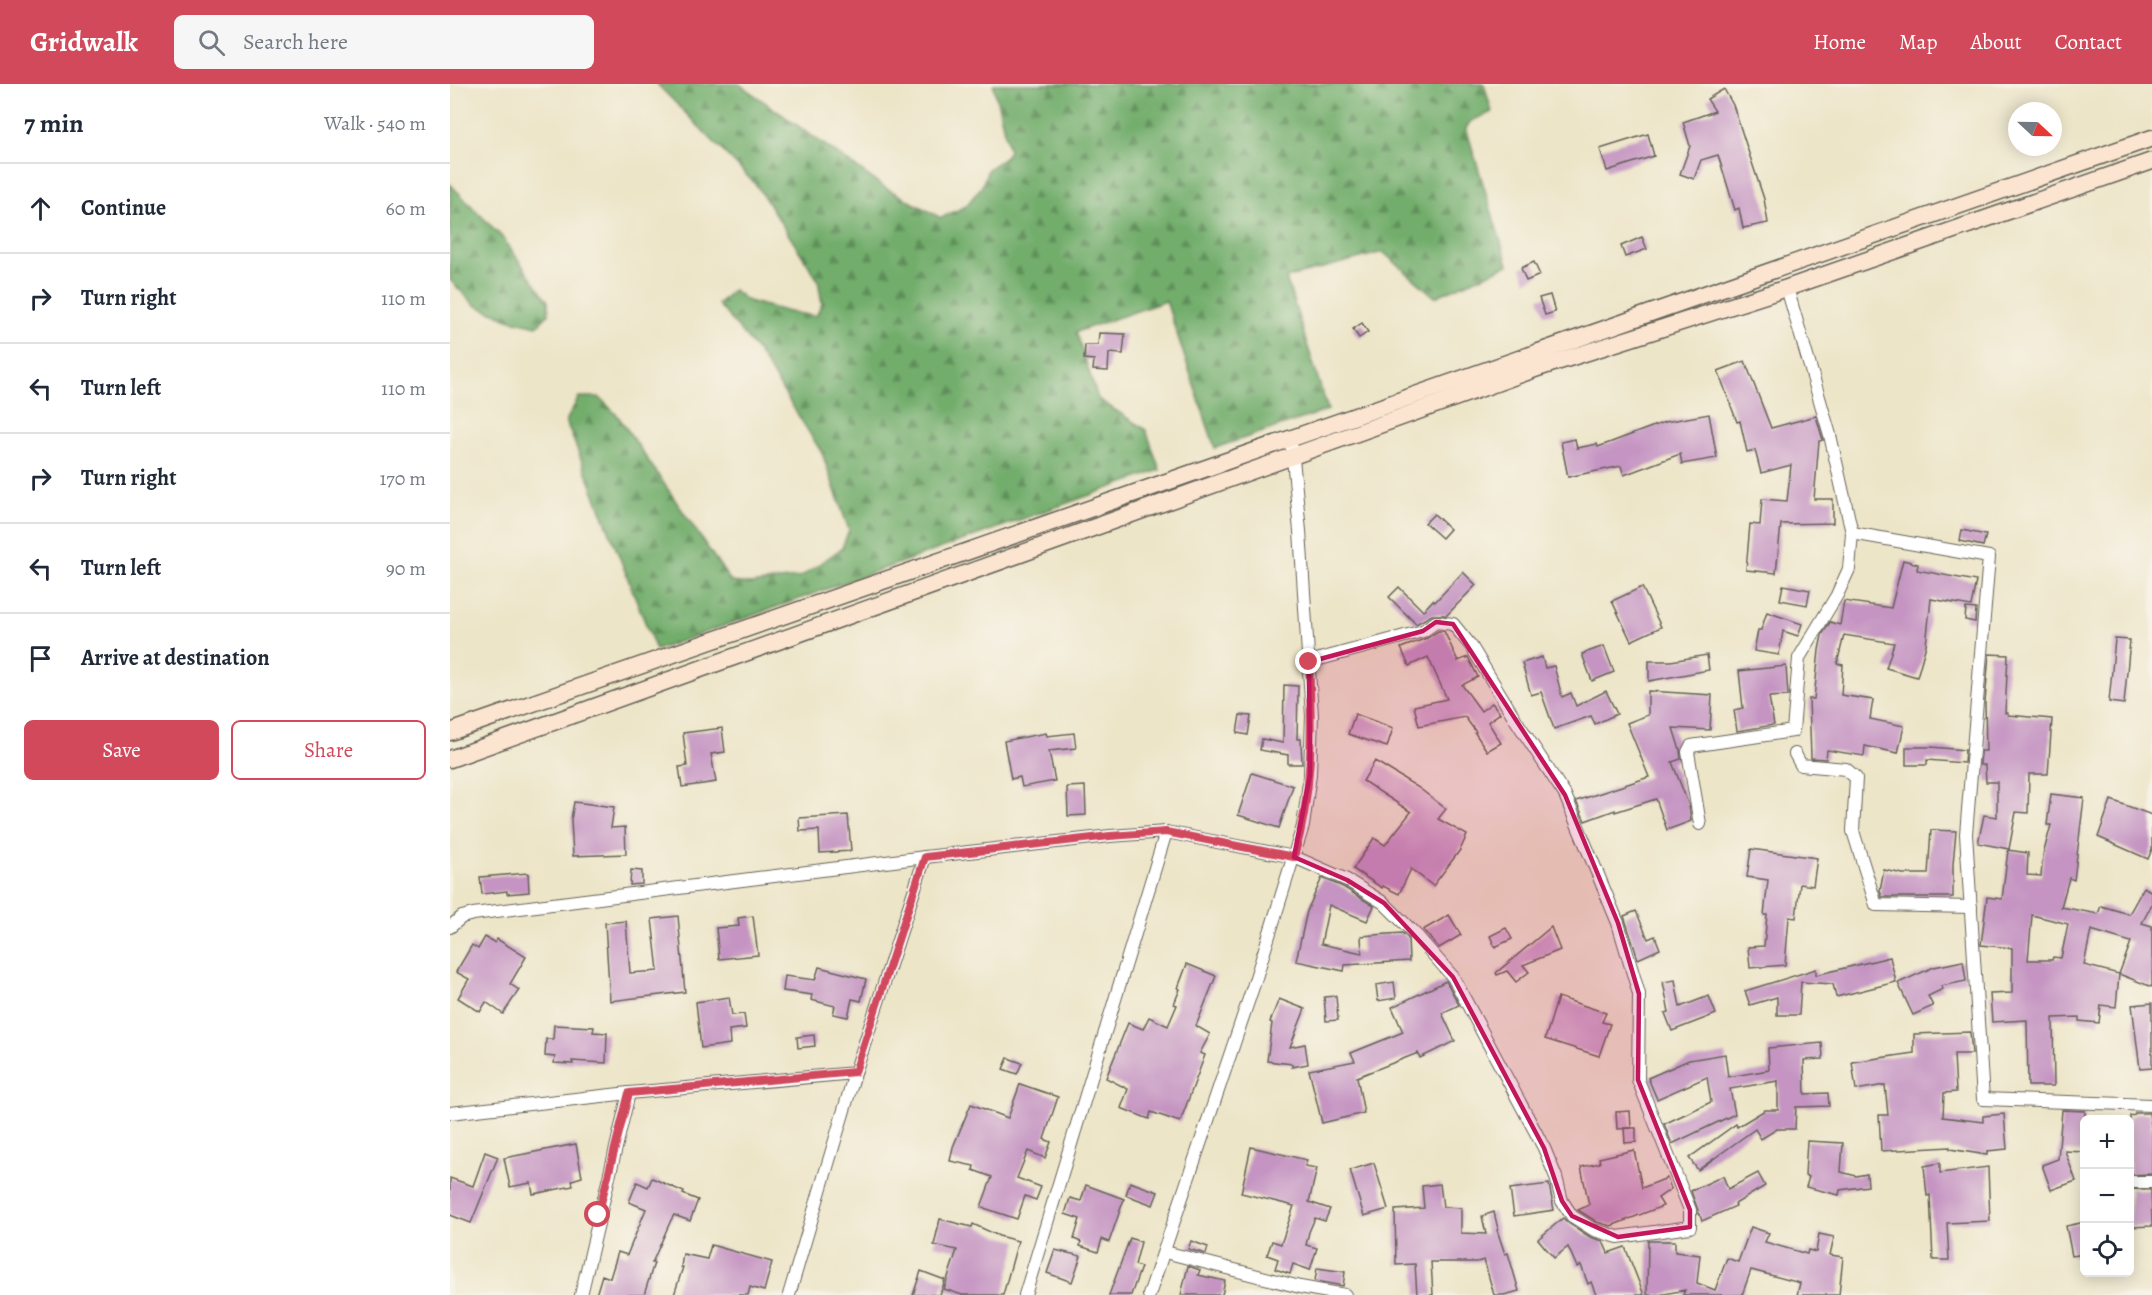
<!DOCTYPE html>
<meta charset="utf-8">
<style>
:root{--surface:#fff;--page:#f6f6f7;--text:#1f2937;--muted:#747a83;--line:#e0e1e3;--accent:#d1495b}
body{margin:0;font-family:Alegreya,serif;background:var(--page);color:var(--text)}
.controls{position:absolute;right:18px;bottom:18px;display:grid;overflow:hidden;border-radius:9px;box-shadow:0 3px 15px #0003}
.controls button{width:54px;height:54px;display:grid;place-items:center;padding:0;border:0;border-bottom:2px solid var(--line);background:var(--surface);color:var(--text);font:30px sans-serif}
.compass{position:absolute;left:1558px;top:18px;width:54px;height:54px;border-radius:50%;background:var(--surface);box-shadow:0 3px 15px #0003;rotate:112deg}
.stop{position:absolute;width:18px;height:18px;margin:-14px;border:4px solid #d1495b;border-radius:50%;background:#fff}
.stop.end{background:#d1495b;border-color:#fff;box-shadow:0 2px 6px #0008}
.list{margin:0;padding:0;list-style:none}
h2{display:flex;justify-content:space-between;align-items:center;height:78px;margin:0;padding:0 24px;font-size:26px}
h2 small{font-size:20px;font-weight:400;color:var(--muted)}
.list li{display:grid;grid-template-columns:39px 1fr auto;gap:18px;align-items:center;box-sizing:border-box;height:90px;padding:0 24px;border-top:2px solid var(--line)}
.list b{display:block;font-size:22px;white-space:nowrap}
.list em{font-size:20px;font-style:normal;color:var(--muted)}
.actions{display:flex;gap:12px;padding:18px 24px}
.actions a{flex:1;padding:14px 0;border:2px solid var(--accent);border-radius:9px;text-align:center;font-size:21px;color:var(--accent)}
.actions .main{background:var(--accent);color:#fff}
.icon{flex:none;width:33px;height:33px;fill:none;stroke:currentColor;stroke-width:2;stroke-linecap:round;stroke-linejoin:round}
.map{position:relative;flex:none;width:1702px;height:1211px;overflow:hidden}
header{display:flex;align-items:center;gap:36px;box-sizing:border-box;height:84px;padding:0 30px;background:var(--accent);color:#fff}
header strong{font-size:28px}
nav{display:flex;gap:33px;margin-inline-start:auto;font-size:21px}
.search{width:420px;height:54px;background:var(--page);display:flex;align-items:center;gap:15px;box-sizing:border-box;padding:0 21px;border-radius:9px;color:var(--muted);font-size:22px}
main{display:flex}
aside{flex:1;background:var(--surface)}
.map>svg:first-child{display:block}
.forest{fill:url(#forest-firs);stroke:#476444;stroke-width:1.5}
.building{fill:#c594c2;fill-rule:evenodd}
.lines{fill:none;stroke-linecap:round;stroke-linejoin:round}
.street-casing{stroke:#656258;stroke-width:14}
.secondary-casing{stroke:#656258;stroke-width:19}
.street{stroke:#fff;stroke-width:12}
.secondary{stroke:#fce5d0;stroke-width:16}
.route{stroke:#d1495b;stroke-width:8}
.marked{fill:#c2185b;fill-opacity:0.2;stroke:#c2185b;stroke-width:4.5;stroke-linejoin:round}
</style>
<header>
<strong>Gridwalk</strong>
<div class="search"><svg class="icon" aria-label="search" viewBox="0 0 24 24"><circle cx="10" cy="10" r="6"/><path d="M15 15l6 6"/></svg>Search here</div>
<nav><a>Home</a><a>Map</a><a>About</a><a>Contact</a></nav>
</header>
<main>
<aside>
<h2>7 min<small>Walk · 540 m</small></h2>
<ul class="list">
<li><svg class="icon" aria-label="ahead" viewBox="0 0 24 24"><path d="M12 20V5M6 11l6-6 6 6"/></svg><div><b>Continue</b></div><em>60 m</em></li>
<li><svg class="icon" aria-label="right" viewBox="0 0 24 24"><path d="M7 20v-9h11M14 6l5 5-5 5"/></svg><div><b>Turn right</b></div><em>110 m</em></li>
<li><svg class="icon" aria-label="left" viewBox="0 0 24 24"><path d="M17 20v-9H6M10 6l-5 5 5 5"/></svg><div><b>Turn left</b></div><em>110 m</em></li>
<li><svg class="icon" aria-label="right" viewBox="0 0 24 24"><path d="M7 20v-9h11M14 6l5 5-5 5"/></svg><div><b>Turn right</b></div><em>170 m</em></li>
<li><svg class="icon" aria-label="left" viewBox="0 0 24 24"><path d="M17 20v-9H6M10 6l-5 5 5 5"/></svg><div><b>Turn left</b></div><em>90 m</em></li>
<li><svg class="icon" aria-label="arrive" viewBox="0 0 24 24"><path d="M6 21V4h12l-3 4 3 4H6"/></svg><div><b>Arrive at destination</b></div></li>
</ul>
<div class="actions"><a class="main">Save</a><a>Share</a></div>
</aside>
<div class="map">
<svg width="1702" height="1211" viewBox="0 0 1702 1211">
<defs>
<pattern id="forest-firs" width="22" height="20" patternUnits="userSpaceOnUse" patternTransform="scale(1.5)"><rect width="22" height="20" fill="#72ad6c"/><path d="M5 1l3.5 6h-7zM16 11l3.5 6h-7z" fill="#5d8c58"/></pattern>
</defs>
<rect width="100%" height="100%" fill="#f7f3e8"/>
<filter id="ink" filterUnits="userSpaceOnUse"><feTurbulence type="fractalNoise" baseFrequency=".0167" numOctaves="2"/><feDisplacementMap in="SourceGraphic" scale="12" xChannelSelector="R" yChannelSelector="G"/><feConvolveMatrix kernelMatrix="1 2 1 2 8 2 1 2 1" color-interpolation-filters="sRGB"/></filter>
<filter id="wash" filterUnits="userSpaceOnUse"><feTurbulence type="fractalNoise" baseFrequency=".008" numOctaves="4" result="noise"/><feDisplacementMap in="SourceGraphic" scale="24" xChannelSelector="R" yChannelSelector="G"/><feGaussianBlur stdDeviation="1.35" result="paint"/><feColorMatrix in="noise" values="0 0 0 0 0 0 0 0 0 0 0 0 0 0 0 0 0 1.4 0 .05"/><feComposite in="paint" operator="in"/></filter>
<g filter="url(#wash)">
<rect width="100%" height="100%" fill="#ede5c8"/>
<g class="forest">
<polygon points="207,0 289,0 434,103 491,134 516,122 532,102 538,85 554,74 559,67 543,0 1034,0 1042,28 1021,37 1016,44 1058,181 985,213 933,168 836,194 878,326 765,364 716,217 626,248 648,315 696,346 710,386 206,566 116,337 129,313 149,313 168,332 281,498 301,500 351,493 392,464 399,446 372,369 309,269 268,220 283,206 298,217 339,228 366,232 372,220 368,196 307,102"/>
<polygon points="0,100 52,153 98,217 99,230 87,242 61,236 25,221 0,196"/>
</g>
<g id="blocks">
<g class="building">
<polygon points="1274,5 1283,21 1314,115 1318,139 1293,144 1289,124 1285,126 1268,71 1251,76 1244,95 1230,90 1240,62 1233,38 1265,27 1257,15"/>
<polygon points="1198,50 1204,72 1157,87 1150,65"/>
<polygon points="1192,153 1197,165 1175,173 1171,162"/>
<polygon points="1084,178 1090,191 1076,197 1071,184"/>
<polygon points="1100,211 1105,228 1095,231 1089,214"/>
<polygon points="912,239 918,248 909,254 903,245"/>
<polygon points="649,249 675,250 673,270 659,269 658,287 643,286 644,276 634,275 635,261 648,261"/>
<polygon points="1295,277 1321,344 1366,332 1373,356 1369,357 1364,415 1383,415 1383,439 1331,440 1326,489 1296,486 1300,440 1310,441 1312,415 1337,417 1341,381 1311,389 1305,366 1297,368 1290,337 1287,338 1268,287"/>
<polygon points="1259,330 1267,374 1232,380 1230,370 1174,391 1171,382 1118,393 1111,358 1125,355 1127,364 1147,360 1148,363 1215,338"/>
<polygon points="984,430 1000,445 992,454 975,439"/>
<polygon points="1512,446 1536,451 1533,462 1510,457"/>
<polygon points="1453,476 1468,480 1467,486 1526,497 1521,522 1481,515 1476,561 1467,593 1436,584 1444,559 1394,551 1387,580 1393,581 1391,611 1423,616 1420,635 1454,642 1448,669 1415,662 1414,672 1377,666 1376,675 1361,674 1359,615 1364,615 1369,566 1372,551 1380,538 1390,541 1394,517 1441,524"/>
<polygon points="1013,488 1026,501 997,531 982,531 966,540 939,513 949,503 973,527 983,516 985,518"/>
<polygon points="1333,501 1360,506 1357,521 1330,516"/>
<polygon points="1192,503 1211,543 1181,557 1162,517"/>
<polygon points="1516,524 1526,525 1525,538 1515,536"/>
<polygon points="1317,528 1352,540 1348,552 1333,547 1329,571 1304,567 1308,546 1311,546"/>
<polygon points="988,547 994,547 1008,577 1018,573 1028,593 1012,601 1031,627 1042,619 1050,629 1038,638 1051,659 1037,667 1025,649 1026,648 1015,633 969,642 964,622 997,615 978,573 959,582 951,564 977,554"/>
<polygon points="1665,555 1680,556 1674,620 1659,618"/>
<polygon points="1154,562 1164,588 1142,597 1132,570"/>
<polygon points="1539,570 1558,571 1555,629 1558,629 1558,631 1602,635 1598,690 1579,690 1578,729 1566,728 1559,765 1528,759 1534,731 1547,733 1547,698 1536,698 1535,681 1530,681 1531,667 1536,667 1535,618"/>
<polygon points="1257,571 1259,586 1199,597 1199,577 1221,577"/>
<polygon points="1092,573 1095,584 1104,582 1112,613 1121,609 1126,622 1156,607 1167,630 1145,640 1141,632 1104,645 1091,608 1081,611 1072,579"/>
<polygon points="1336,582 1338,612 1319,613 1324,641 1287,647 1284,626 1293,624 1289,587"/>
<polygon points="834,601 848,602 847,655 851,655 852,680 838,680 838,671 810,666 812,655 833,659"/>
<polygon points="1198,607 1262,611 1260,646 1223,644 1230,666 1231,675 1222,678 1239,722 1241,737 1217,746 1206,715 1165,728 1165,726 1135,737 1126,717 1199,693 1177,639 1198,631"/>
<polygon points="905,630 943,644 937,663 898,650"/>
<polygon points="790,631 801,632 798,651 787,649"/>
<polygon points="272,644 275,668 261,670 266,698 232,703 229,683 237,682 233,649"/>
<polygon points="596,649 597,652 624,649 626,664 599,667 605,697 572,703 570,693 561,695 554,657"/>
<polygon points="1456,663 1481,663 1515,666 1514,679 1477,676 1477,681 1456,681"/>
<polygon points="925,677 969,704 996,725 988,735 1017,751 1010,766 983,802 961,785 949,810 933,802 932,804 903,785 924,754 935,761 961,728 913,697"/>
<polygon points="802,689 843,702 829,744 788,731"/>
<polygon points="635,702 636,731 618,732 617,703"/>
<path d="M1601,710L1634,714L1624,796L1619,794L1611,823L1648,830L1651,822L1679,830L1694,803L1702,808V820L1692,839L1702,842V903L1669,890L1681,858L1641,846L1634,881L1669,890L1666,923L1651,921L1649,939L1629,937V933L1603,934L1604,1002H1578L1577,936L1542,938L1540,910L1562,909V864L1531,861L1537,813L1552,815L1558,766L1578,769L1577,791L1591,792L1593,771L1601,741H1597ZM1582,831L1618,840L1611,874L1603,873L1602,876H1578Z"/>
<polygon points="1661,716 1702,731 1702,765 1698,775 1648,753"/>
<polygon points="124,718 164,723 161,744 175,743 176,770 123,772 121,736"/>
<polygon points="398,731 401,767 370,769 369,746 350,747 349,734"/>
<polygon points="1481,746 1506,747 1503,780 1503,813 1432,813 1430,807 1434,786 1453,790 1478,790"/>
<polygon points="1301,765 1367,774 1363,802 1350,800 1346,834 1339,833 1335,881 1300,884 1298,863 1314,862 1317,831 1314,831 1318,796 1297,793"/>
<polygon points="181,786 192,787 192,800 180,801"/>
<polygon points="78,789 79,808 57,810 57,807 32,810 30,793"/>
<polygon points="872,794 893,803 924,822 917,837 879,821 871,860 912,869 911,852 952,849 958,854 959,877 895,881 894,887 846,877 857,827"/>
<polygon points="1186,827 1198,855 1205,852 1210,865 1188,875 1174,832"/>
<polygon points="999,831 1011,851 989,864 973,846"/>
<polygon points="228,832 235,908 160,917 155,839 176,837 180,889 208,887 202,835"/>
<polygon points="303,832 308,871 269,875 266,844 289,842 288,834"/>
<polygon points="1101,843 1110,866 1073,881 1079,888 1066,898 1057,887 1047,891 1046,889"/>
<polygon points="1056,844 1062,855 1045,863 1040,852"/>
<polygon points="35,853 45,859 47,855 76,873 60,900 69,906 53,930 36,918 30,928 8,914 19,895 6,888 22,861 28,865"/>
<polygon points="1440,873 1446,898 1386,913 1383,900 1351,898 1349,931 1327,931 1327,913 1300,921 1295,907 1366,885 1366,891"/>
<polygon points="1513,877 1516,897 1491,902 1493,905 1478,912 1483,922 1463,931 1448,899 1484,883"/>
<polygon points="737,880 766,892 746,942 760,950 750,969 755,971 730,1038 701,1028 699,1035 671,1024 678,1005 656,994 678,939 693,945 699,933 718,942 727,921 724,920 730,905 728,904"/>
<polygon points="369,883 416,895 411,917 402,915 398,933 383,930 385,922 361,916 362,911 333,907 335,892 365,896"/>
<polygon points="1225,896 1230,923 1259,912 1266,930 1222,947 1215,929 1219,928 1213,898"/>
<polygon points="996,897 1009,921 992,929 1005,957 970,974 968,969 907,993 914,1029 872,1039 859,986 905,977 901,969 953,948 942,923"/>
<polygon points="944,898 946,914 928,917 926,901"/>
<polygon points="886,912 888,936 876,937 874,913"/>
<polygon points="279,913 282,931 294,930 296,944 279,946 280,960 251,964 246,918"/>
<polygon points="1108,913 1156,929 1152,938 1160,940 1149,972 1095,955"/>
<polygon points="829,915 855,925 840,963 855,960 858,980 842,983 842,980 817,977 822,939 820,938"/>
<polygon points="1702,919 1702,984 1690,985 1682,921"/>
<polygon points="104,941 144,943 143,948 157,949 156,979 122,977 123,980 104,979 105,973 95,972 96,955 103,955"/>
<polygon points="1520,948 1522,970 1504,970 1506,1008 1494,1009 1493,1033 1533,1038 1533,1032 1554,1030 1557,1065 1537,1067 1537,1071 1500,1065 1500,1063 1431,1067 1429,1031 1438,1031 1435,1001 1406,1006 1402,978 1464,969 1464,950"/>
<polygon points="364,951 365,962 348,964 347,953"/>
<polygon points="1372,959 1373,975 1354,976 1355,1010 1378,1009 1379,1022 1346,1023 1345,1045 1327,1045 1311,1055 1305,1045 1248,1086 1239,1074 1286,1040 1287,1043 1315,1026 1328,1026 1328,997 1280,1005 1285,1030 1222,1060 1214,1040 1261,1018 1257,993 1207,1015 1198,994 1239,976 1275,970 1278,993 1319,986 1318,964"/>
<polygon points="558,974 572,979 567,990 553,985"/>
<polygon points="570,1000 608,1013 594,1055 601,1058 595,1074 578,1067 567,1094 591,1103 586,1116 575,1112 567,1135 531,1123 542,1093 523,1086 524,1082 500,1077 503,1063 521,1020 558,1034"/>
<polygon points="1612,1026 1635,1027 1635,1068 1615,1067 1626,1097 1601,1106 1592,1081 1608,1075"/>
<polygon points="1180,1027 1181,1044 1167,1045 1166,1028"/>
<polygon points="1685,1029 1699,1029 1702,1047 1702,1090 1680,1091 1680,1032 1685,1031"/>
<polygon points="1174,1044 1186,1044 1186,1058 1175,1059"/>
<polygon points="1357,1057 1393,1059 1391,1088 1406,1092 1417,1090 1418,1102 1390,1106 1389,1111 1356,1103 1359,1093 1355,1091"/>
<polygon points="126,1060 132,1093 122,1096 123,1102 83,1110 81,1099 60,1103 54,1074"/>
<polygon points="801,1063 857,1076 855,1082 867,1084 859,1118 880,1125 875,1137 865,1134 859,1148 856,1161 867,1164 860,1186 843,1180 840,1190 825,1185 828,1175 817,1171 822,1157 831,1160 844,1122 791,1109"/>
<polygon points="1184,1066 1192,1104 1217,1094 1221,1105 1208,1114 1213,1122 1161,1142 1147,1138 1128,1126 1139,1121 1131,1083 1150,1079 1149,1074"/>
<polygon points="35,1068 48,1073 21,1139 0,1131 0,1094 23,1102"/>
<polygon points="924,1079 938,1125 914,1132 900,1086"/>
<polygon points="1490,1079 1490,1089 1538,1083 1540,1137 1497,1139 1499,1176 1483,1176 1480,1111 1477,1112 1474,1082"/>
<polygon points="1308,1089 1315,1102 1285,1120 1286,1122 1252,1137 1241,1107 1273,1092 1278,1105"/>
<polygon points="202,1094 234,1108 233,1110 248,1116 240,1137 224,1131 221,1136 202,1179 204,1179 194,1211 146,1211 152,1191 160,1194 168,1168 177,1171 196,1125 179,1118 187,1098 198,1103"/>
<polygon points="680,1098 708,1108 703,1121 676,1111"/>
<polygon points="990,1100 993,1123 1011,1124 1011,1149 1036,1150 1032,1132 1044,1128 1048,1145 1047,1146 1055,1170 1058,1169 1069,1207 1054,1211 1044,1211 1034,1176 1027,1178 981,1178 983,1211 967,1211 965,1180 946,1181 945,1126 974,1124 972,1102"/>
<polygon points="1099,1100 1104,1126 1064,1132 1060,1105"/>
<polygon points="636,1101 674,1115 659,1158 652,1155 648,1168 630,1162 631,1158 624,1155 630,1135 615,1130 620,1114 631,1117"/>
<polygon points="1680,1105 1701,1106 1702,1142 1680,1143"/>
<polygon points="1113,1134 1118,1139 1140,1153 1153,1157 1158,1169 1175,1163 1194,1211 1146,1211 1141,1198 1138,1200 1131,1181 1127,1183 1118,1163 1104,1174 1088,1155"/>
<polygon points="490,1135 522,1143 523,1140 549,1152 568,1157 553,1211 512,1211 494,1205 507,1166 484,1161"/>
<polygon points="1635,1138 1635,1170 1622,1172 1616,1142"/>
<polygon points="1301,1143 1319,1149 1315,1158 1357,1170 1358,1166 1366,1168 1369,1150 1384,1153 1380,1171 1393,1173 1389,1211 1347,1211 1350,1199 1301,1186 1292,1211 1233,1211 1235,1206 1209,1211 1197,1211 1198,1157 1225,1157 1225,1168 1250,1171 1247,1199 1265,1206 1277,1174 1288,1178"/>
<polygon points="680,1154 691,1158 685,1181 691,1183 681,1211 659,1211"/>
<polygon points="741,1157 758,1163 756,1170 738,1165"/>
<polygon points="261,1161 322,1178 314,1207 300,1203 298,1211 224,1211 233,1183 231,1183 233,1170 257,1175"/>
<polygon points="605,1166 631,1172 622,1198 597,1189"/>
<polygon points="738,1182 750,1186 748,1191 775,1197 772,1211 731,1211"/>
<polygon points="867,1184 895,1188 893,1202 865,1197"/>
<polygon points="471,1187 495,1196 490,1211 463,1211"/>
</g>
</g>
</g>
<g filter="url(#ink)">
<use href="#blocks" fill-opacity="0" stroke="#656258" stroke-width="1.5"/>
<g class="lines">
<g class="street-casing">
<g id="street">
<polyline points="1402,449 1539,473 1516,750 1533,1015 1702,1021"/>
<polyline points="1345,670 1351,681 1396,685 1406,694 1403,747 1426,821 1521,823"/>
<polyline points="1250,740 1238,668 1241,662 1343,647 1349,574 1387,511 1399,485 1402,449 1380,351 1337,204"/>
<polyline points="0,843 12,833 23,830 475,773 660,752 716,748 844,773 897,796 934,819 967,852 1003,893 1094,1064 1106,1093 1112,1117 1122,1132 1144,1146 1168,1153 1240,1143 1240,1126 1188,996 1189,910 1168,839 1115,711 1067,638 1021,562 1003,540 986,538 973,547 859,578"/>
<polyline points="0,1029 179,1009 405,989"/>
<polyline points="1684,1098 1702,1098"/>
<polyline points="715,1168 850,1203 895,1211"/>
<polyline points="131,1211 179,1009"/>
<polyline points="339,1211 405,989 475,773"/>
<polyline points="575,1211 716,748"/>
<polyline points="699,1211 804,900 853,742 860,691 862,632 850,447 842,364"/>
</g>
</g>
<g class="secondary-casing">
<g id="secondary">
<polyline points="0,648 1702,54"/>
<polyline points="0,675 1085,285 1337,204 1702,77"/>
</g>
</g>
<use href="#street" class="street"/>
<use href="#secondary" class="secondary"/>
</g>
</g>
<g class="lines" filter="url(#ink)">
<path class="route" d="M148,1131L179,1009L405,988L475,773L660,752L716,748L844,773C863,709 862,644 859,578"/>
</g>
<path class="marked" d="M986,538L1003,540L1115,711L1168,839L1189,910L1188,996L1240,1126V1143L1168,1153L1122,1132L1112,1117L1094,1064L1003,893L934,819L897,796L844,773L860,691L859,578L973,547Z"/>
</svg>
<div class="controls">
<button>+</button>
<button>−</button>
<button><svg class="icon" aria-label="locate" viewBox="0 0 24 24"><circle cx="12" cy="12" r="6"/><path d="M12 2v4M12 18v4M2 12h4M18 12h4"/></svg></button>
</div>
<svg class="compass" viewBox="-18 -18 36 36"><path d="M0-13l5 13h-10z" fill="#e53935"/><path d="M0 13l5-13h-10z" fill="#747a83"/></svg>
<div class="stop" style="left:148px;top:1131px"></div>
<div class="stop end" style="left:859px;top:578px"></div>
</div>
</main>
